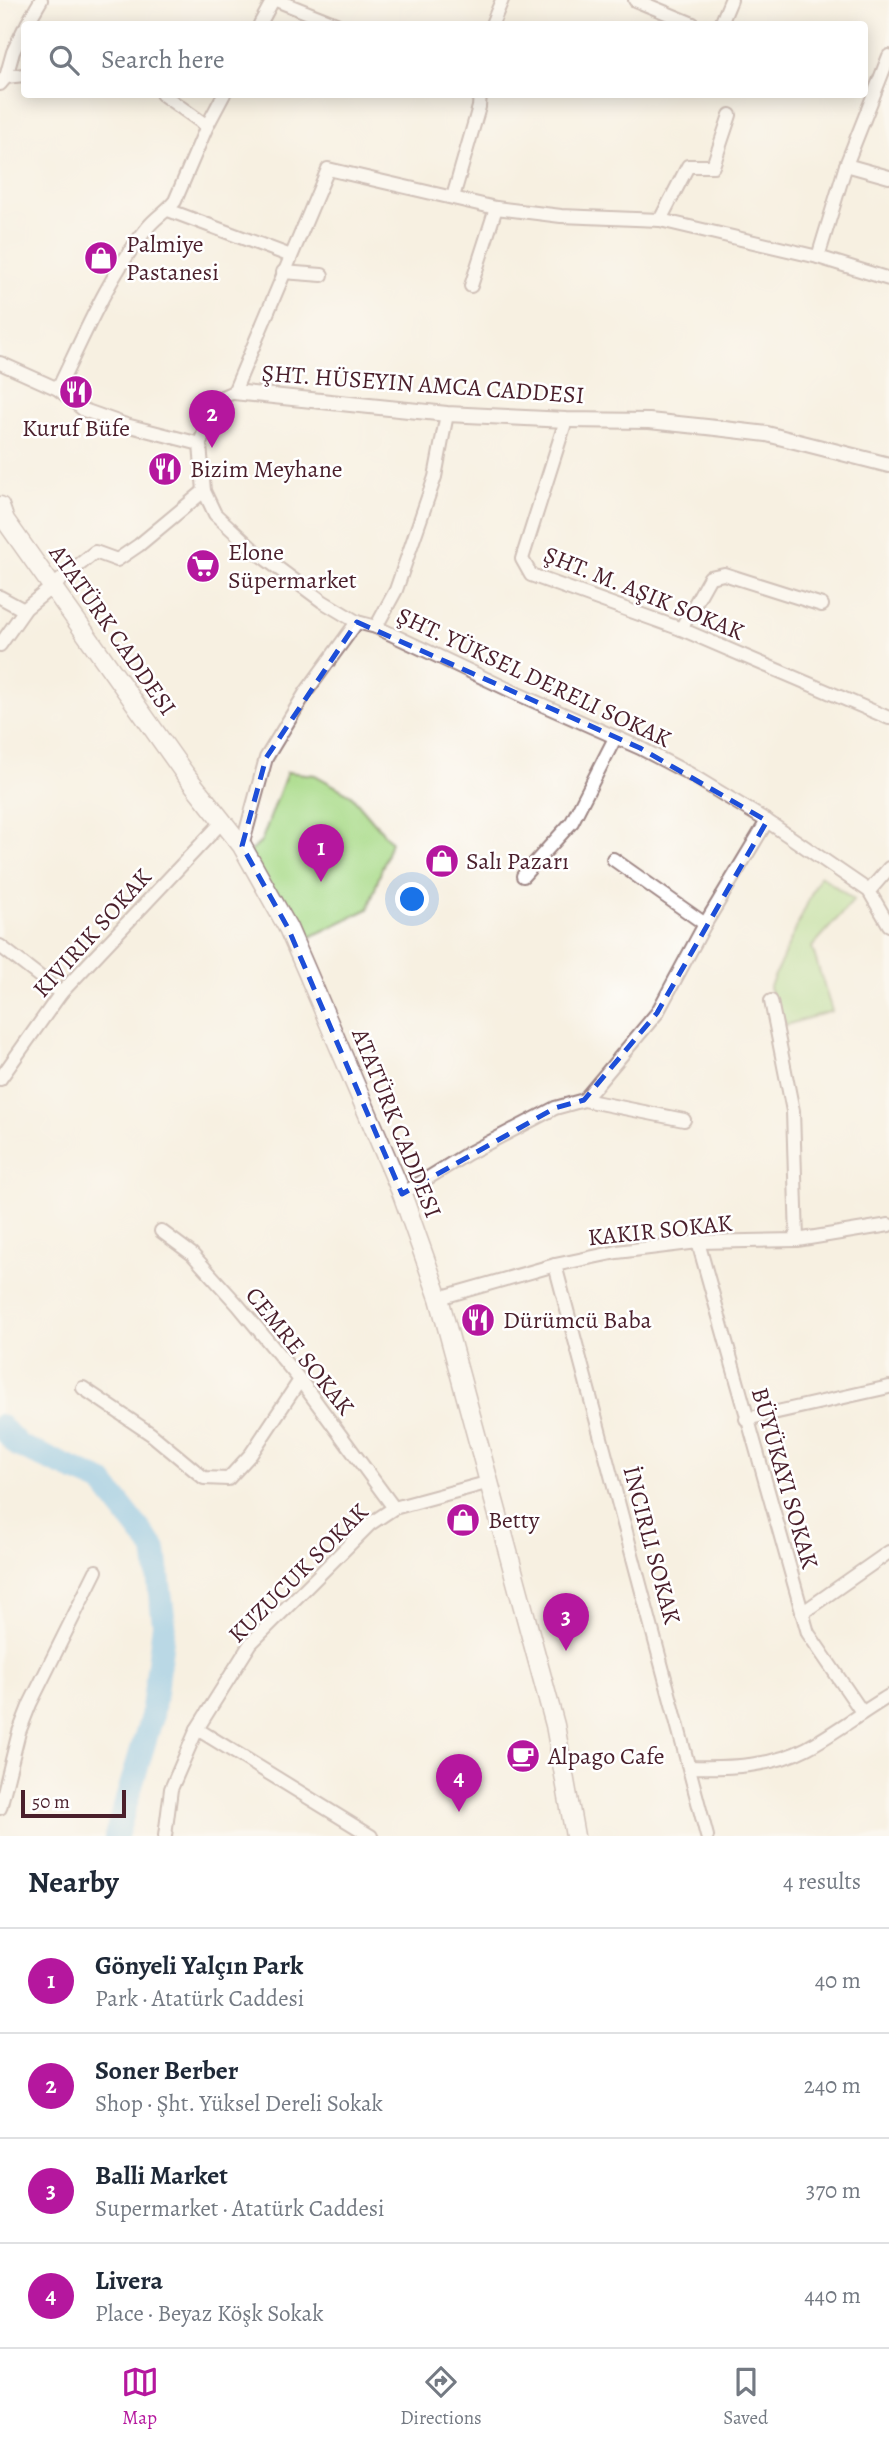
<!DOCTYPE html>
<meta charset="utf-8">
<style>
:root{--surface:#fff;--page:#f2f2f3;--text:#1f2937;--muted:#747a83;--line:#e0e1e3;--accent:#b5179e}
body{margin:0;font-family:Alegreya,serif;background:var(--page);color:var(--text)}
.scale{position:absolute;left:21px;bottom:18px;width:105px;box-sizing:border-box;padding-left:7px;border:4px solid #4a1f2b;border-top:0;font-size:19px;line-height:24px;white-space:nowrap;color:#4a1f2b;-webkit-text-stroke:5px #fff;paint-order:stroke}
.you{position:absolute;left:413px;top:900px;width:24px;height:24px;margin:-18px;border:5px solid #fff;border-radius:50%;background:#1a73e8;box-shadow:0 0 0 10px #1a73e833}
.badge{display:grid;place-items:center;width:46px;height:46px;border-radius:50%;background:var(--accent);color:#fff;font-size:23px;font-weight:700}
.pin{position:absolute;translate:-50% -58px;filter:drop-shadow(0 2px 4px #0008)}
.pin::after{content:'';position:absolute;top:37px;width:24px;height:21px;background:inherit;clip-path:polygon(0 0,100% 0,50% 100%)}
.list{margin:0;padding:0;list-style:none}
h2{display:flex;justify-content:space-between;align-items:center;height:91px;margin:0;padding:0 28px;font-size:30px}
h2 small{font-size:23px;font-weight:400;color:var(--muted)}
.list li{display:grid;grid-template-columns:46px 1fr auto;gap:21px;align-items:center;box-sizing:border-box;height:105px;padding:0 28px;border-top:2px solid var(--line)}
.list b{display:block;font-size:26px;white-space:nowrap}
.list p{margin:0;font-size:23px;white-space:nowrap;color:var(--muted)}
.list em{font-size:23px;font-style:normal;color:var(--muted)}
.icon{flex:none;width:38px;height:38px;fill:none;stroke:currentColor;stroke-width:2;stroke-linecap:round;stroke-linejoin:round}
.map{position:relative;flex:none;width:889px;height:1836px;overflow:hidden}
.search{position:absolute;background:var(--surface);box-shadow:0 4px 18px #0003;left:21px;right:21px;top:21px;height:77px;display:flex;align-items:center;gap:18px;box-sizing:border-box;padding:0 24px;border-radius:7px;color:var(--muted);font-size:26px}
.sheet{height:511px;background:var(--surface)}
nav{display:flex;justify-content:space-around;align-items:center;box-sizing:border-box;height:98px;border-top:2px solid var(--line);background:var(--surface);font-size:19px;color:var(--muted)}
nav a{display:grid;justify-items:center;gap:4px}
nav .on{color:var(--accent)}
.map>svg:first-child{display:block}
.green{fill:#aadb8a;stroke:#7a7d5a;stroke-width:2}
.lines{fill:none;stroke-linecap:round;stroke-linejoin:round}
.river{stroke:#6fbbe8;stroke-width:24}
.minor-casing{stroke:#a08886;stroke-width:16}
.tertiary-casing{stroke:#a08886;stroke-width:18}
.secondary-casing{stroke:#a08886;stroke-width:21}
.minor{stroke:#fff;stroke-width:12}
.tertiary{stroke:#fff;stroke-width:14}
.secondary{stroke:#fff;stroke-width:18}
.marked{fill:none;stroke:#1d4ed8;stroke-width:5;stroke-dasharray:14 9;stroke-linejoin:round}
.labels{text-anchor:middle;stroke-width:5;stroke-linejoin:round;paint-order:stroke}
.poi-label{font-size:24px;fill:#4a1f2b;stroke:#fff;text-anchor:start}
.street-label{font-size:24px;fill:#4a1f2b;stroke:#fff}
</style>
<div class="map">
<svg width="889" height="1836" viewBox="0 0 889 1836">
<rect width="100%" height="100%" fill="#fff"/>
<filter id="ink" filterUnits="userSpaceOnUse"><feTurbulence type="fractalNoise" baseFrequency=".0143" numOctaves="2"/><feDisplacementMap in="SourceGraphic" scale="14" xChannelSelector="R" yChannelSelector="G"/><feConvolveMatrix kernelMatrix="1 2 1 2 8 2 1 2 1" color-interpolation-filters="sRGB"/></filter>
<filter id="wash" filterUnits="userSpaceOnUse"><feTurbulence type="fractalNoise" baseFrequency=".00686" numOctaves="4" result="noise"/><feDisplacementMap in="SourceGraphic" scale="28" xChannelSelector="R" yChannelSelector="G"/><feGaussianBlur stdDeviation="1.57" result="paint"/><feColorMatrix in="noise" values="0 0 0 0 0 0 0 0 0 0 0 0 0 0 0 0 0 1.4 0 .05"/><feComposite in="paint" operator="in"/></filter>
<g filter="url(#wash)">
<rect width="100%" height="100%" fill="#f7f0e1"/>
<g class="green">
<polygon points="287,772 315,775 351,795 391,842 368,909 302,941 248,854 261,842"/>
<polygon points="820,875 854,900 812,947 832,1011 786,1025 769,988"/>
</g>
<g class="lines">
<polyline class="river" points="0,1426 19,1446 102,1482 155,1550 164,1624 152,1716 116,1836"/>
</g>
</g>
<g filter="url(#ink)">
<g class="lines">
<g class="minor-casing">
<g id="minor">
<polyline points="276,0 336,24"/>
<polyline points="635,0 693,24"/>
<polyline points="27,24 41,0"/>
<polyline points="260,24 273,0"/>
<polyline points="492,24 502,0"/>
<polyline points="721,24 731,0"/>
<polyline points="6,77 13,52 24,29"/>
<polyline points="0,84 6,77 24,75"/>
<polyline points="162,94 207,126"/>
<polyline points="846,165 889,177"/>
<polyline points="453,197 479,107 480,94"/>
<polyline points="168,210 291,256"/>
<polyline points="660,220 688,166 713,166 730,115"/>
<polyline points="818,257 846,165 889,56"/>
<polyline points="283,272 322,275"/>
<polyline points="889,279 818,257 660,220 561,216 496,208 328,169 234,392 222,397 211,409 200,444 204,491 215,514 255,551 322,601 357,622 376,627 518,694 640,748 688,773 767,821 869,891 889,925"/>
<polyline points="471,286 496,208"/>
<polyline points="0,363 58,389 84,410 126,425 200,444"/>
<path d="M58,389C85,333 109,275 148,227C156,217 167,211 175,201L207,126L224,94"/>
<polyline points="566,420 522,559 531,575 681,629 889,718"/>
<polyline points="0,597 24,610"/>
<polyline points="376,627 396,590 435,477 447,414"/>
<polyline points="681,629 710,577 724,574 822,605"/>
<polyline points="0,645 26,608 95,552 117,560 139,545 204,491"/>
<polyline points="242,846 266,758 306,692 357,622"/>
<polyline points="613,859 705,924"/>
<polyline points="523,876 572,822 615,738"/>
<polyline points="869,891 889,868"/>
<polyline points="0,946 61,993"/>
<polyline points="771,1001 793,1111 797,1240"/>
<polyline points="0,1079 61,993 223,821"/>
<polyline points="584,1100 657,1013 705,924 767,821"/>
<polyline points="402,1194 467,1154 555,1108 584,1100 684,1120"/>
<polyline points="161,1231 192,1254 238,1305 300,1380 394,1508"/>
<polyline points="698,1242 808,1633 862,1712"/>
<polyline points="555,1265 707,1836"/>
<polyline points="439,1298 555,1265 617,1252 698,1242 797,1240 889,1225"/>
<polyline points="83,1388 151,1434 204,1478 228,1479 251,1454 300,1380"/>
<polyline points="746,1419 889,1387"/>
<polyline points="802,1613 889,1552"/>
<polyline points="197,1729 371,1836"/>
<path d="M690,1767C729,1768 771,1767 807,1748C835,1733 862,1712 889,1696"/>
<polyline points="0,1808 19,1732 30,1704 96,1571"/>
<polyline points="165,1836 171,1789 197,1729 251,1643 370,1524 394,1508 490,1482"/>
</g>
</g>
<g class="tertiary-casing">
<polyline id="tertiary" points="234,392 447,414 566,420 649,421 707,427 767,434 889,465"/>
</g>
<g class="secondary-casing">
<polyline id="secondary" points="0,506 5,520 185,774 242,846 288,928 308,974 402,1194 439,1298 555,1725 575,1836"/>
</g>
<use href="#minor" class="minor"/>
<use href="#tertiary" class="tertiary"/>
<use href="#secondary" class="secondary"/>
</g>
</g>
<path d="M0 0H889V1836H0ZM357,622L640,748L767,821L657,1013L584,1100L555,1108L402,1194L288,928L242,846L266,758Z" fill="#f7f0e1" fill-opacity=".55" fill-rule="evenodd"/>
<path class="marked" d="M357,622L640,748L767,821L657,1013L584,1100L555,1108L402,1194L288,928L242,846L266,758Z"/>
<defs>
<g id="shop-disc" transform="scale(1.75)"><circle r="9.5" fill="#b5179e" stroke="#fff"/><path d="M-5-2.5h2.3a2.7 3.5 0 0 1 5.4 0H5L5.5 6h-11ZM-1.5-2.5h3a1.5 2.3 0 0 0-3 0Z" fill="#fff"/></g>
<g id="restaurant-disc" transform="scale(1.75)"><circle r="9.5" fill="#b5179e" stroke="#fff"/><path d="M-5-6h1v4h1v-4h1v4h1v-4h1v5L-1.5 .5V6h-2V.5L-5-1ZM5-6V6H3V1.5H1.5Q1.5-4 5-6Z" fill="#fff"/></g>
<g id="supermarket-disc" transform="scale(1.75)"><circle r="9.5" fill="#b5179e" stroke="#fff"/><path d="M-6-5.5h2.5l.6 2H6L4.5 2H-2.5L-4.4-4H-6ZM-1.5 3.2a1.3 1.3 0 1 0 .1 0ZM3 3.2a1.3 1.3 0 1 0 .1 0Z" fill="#fff"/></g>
<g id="cafe-disc" transform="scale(1.75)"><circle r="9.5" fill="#b5179e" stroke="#fff"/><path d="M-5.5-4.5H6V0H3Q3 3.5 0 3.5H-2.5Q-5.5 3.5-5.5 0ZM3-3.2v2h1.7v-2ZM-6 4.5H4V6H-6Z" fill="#fff"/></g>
</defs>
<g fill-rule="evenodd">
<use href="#shop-disc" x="101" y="258"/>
<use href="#restaurant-disc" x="76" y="392"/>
<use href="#restaurant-disc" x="165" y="469"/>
<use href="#supermarket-disc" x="203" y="566"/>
<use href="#shop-disc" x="442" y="861"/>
<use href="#restaurant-disc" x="478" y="1320"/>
<use href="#shop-disc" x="463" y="1520"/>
<use href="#cafe-disc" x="523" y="1756"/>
</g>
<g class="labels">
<g class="poi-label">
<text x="126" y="252">Palmiye<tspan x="126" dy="28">Pastanesi</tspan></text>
<text x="76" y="436" text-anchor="middle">Kuruf Büfe</text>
<text x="190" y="477">Bizim Meyhane</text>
<text x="228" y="560">Elone<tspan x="228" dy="28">Süpermarket</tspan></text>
<text x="466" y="869">Salı Pazarı</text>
<text x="503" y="1328">Dürümcü Baba</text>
<text x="488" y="1528">Betty</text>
<text x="548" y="1764">Alpago Cafe</text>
</g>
<g class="street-label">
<text transform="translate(423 384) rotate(4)" y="8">ŞHT. HÜSEYIN AMCA CADDESI</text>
<text transform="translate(644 593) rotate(22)" y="8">ŞHT. M. AŞIK SOKAK</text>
<text transform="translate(113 630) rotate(55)" y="8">ATATÜRK CADDESI</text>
<text transform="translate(534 677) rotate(25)" y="8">ŞHT. YÜKSEL DERELI SOKAK</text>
<text transform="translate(92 933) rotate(-48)" y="8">KIVIRIK SOKAK</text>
<text transform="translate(397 1123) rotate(68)" y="8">ATATÜRK CADDESI</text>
<text transform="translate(660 1230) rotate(-6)" y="8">KAKIR SOKAK</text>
<text transform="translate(300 1351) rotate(51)" y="8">CEMRE SOKAK</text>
<text transform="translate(785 1478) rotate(74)" y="8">BÜYÜKAYI SOKAK</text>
<text transform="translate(652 1545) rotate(75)" y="8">İNCIRLI SOKAK</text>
<text transform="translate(298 1573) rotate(-45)" y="8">KUZUCUK SOKAK</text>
</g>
</g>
</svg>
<div class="scale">50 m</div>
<div class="you"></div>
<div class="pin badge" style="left:321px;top:882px">1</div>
<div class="pin badge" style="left:212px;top:448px">2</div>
<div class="pin badge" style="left:566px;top:1651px">3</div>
<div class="pin badge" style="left:459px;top:1812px">4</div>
<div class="search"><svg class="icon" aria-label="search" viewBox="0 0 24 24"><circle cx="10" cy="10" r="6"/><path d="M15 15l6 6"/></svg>Search here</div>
</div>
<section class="sheet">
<h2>Nearby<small>4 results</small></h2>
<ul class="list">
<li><span class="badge">1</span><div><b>Gönyeli Yalçın Park</b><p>Park · Atatürk Caddesi</p></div><em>40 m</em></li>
<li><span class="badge">2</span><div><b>Soner Berber</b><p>Shop · Şht. Yüksel Dereli Sokak</p></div><em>240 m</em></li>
<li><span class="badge">3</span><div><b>Balli Market</b><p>Supermarket · Atatürk Caddesi</p></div><em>370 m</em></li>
<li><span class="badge">4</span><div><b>Livera</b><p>Place · Beyaz Köşk Sokak</p></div><em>440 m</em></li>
</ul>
</section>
<nav>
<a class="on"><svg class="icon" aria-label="map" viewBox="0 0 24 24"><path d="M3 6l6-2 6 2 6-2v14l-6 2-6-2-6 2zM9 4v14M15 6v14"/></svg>Map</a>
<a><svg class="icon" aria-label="directions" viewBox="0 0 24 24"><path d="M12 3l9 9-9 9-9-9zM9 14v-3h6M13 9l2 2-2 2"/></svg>Directions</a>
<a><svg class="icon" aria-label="saved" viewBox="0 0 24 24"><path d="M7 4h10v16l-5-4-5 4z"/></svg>Saved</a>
</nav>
